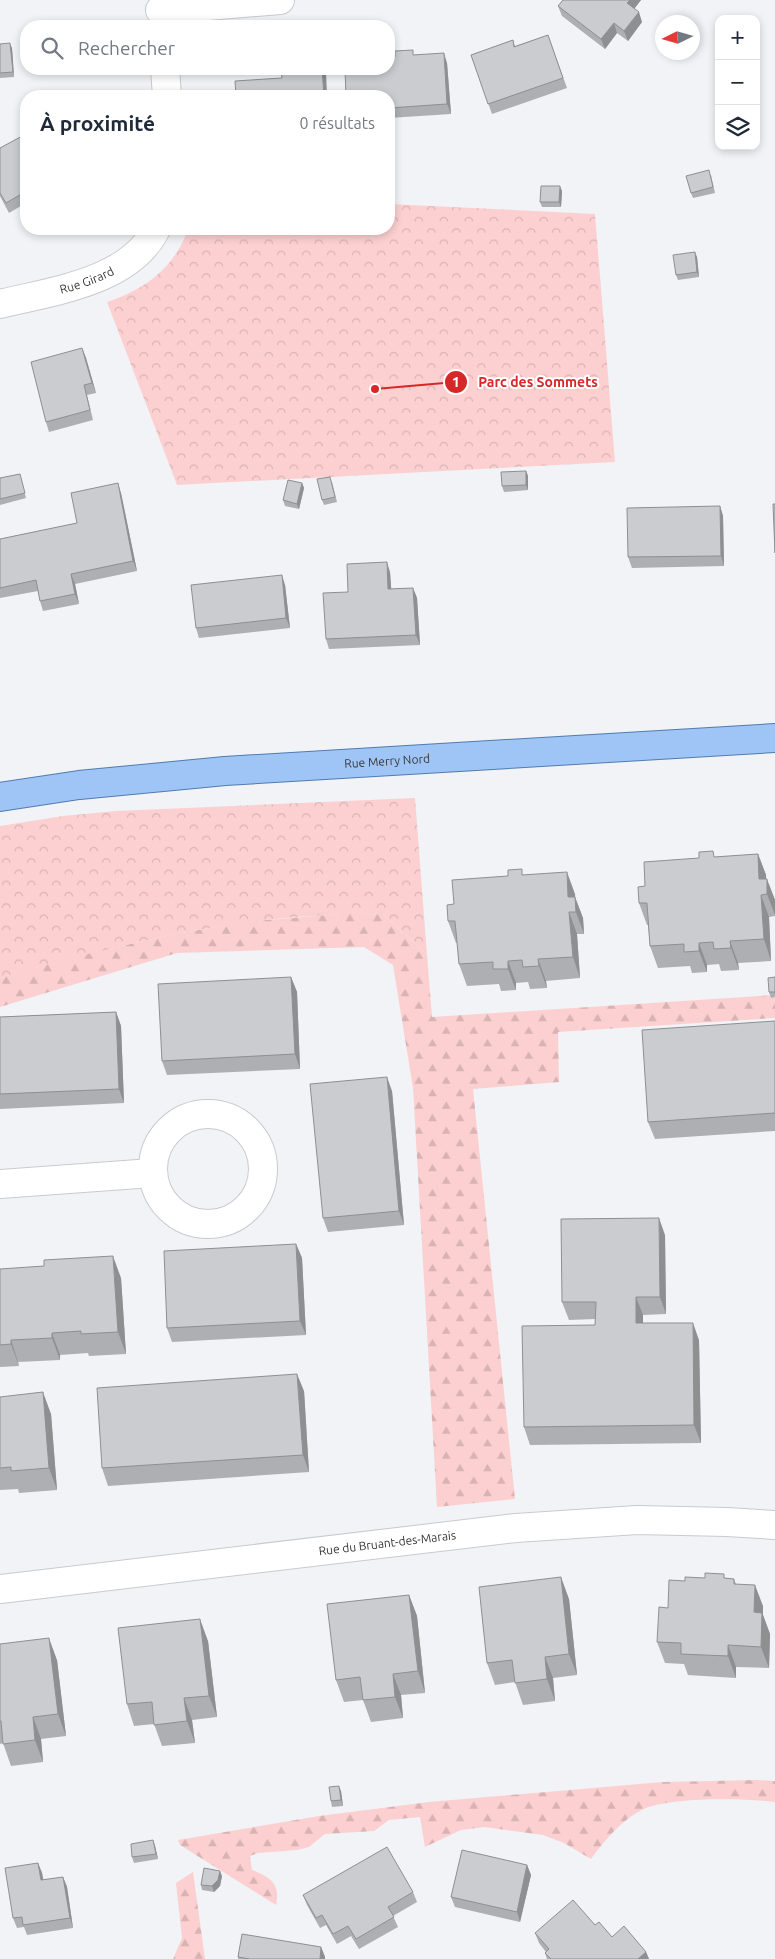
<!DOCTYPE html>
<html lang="fr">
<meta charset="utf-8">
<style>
:root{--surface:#fff;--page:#f2f2f3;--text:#1f2937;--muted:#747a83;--line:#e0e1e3}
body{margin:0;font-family:Ubuntu,sans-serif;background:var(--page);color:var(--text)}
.controls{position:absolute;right:15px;top:15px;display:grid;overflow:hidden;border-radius:10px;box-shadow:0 2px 8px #0003}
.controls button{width:45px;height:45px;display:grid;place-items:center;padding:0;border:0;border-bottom:1px solid var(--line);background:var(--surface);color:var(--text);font:25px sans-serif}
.compass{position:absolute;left:655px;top:15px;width:45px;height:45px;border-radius:50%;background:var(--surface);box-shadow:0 2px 8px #0003;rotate:265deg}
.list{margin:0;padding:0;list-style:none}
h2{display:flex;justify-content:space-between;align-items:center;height:65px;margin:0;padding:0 20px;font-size:21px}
h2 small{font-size:16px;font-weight:400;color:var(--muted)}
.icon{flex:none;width:28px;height:28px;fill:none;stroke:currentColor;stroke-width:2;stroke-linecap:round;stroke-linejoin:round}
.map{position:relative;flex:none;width:775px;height:1959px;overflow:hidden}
.search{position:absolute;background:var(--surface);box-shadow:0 2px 8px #0003;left:20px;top:20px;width:375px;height:55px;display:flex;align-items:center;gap:12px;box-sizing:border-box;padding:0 18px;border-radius:20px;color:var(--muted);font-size:19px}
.panel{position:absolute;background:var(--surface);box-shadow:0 2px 8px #0003;left:20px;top:90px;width:375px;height:145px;border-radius:20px}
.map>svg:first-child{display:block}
.forest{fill:url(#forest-firs)}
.park{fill:url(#park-crowns)}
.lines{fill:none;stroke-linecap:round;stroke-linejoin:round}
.minor-casing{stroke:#c8cbce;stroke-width:30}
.major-casing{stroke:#507bb0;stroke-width:30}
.minor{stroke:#fff;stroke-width:28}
.major{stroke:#9ec5f6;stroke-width:28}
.wall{fill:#aeafb2}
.shaded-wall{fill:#8d8f91}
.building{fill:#cacccf;stroke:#8d8f91}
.labels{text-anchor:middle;stroke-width:4;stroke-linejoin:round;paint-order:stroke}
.street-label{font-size:12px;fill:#363738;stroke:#fff}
.leader{fill:none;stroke:#d62828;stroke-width:2}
.callout-dot{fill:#d62828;stroke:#fff;stroke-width:2}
.mark-label{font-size:15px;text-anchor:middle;font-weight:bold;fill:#fff}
.callout-label{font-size:14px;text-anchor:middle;font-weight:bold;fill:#d62828;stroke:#fff;stroke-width:4;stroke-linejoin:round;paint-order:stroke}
</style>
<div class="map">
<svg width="775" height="1959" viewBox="0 0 775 1959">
<defs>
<pattern id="forest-firs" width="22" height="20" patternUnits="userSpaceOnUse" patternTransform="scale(1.25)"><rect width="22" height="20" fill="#fcd0d1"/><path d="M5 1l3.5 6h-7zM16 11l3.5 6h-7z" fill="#d9b3b4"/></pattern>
<pattern id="park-crowns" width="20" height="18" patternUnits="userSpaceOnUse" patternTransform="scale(1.25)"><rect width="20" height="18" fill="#fcd0d1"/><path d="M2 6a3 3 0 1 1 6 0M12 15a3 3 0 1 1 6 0" fill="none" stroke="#d9b3b4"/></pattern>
</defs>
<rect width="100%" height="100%" fill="#f1f3f7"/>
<g class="forest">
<polygon points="350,913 383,914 427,955 432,1017 775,995 775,1018 558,1032 559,1082 473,1089 515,1499 437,1507 413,1088 393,965 364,947 177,953 0,1007 0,978 75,956 176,934 243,922"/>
<path d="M757,1780L775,1781V1802C744,1798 675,1797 646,1808C623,1818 605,1840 591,1859L564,1843L543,1835L484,1827L461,1830L425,1847L420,1817L389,1820L374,1831L325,1834L309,1847L297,1850L258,1853L250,1856L252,1870C270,1877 281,1884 276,1905L180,1845L178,1840L319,1816L429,1802L663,1782Z"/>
<polygon points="193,1872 205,1959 173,1959 182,1938 176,1883"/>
</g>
<g class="park">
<path d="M389,204L595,214L615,462L177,485L107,302C144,290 175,268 188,229H389Z"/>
<path d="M415,798L427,955L383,914C354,913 326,915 296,917C195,926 97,950 0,978V826L63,816L116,811Z"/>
</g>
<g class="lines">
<g class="minor-casing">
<g id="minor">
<polyline points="160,10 280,0"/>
<polyline points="165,69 167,96"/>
<path id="s1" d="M0,304C52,291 130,282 156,229"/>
<circle cx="208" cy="1169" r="55"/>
<polyline points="0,1184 152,1173"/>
<path id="s2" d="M0,1589L516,1528L637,1520L727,1522L775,1525"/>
</g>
</g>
<g class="major-casing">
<g id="major">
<path id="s3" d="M0,797L79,785L225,771L775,738"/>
</g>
</g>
<use href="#minor" class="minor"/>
<use href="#major" class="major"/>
</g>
<g class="wall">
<polygon points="563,0 641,0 634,9 642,22 628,41 617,33 605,49 562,16 558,6"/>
<polygon points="548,35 567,88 492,114 471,55 513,40 515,46"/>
<polygon points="0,44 12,48 14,77 0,78"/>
<polygon points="415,55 447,63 451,114 389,118 389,69"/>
<polygon points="26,134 26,203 9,213 0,196 0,148"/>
<polygon points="711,175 715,193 693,198 691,193"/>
<polygon points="562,191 561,207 542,207 540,202"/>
<polygon points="697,257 699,277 678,280 676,275"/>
<polygon points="82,348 86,358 96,393 87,395 93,420 49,432 46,422"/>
<polygon points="526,471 528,476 528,490 504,492 502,486"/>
<polygon points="20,474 26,498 0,505 0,478"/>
<polygon points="332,482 337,502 324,505 322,500"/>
<polygon points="302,483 304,488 299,509 285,506 283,500"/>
<polygon points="121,493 137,571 75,584 79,604 43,611 40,601 38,591 0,598 0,539 77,523"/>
<polygon points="720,506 723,516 724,566 632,568 628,557"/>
<polygon points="390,572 391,589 413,588 417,598 420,645 329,649 326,639 348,592"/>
<polygon points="285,585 290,628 199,638 196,628"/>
<polygon points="758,854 766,875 766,879 775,900 775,916 769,917 771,961 738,963 739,970 721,971 719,964 707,965 707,972 692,973 690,966 658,968 650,946 648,925 647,925 639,903 645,886 715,857"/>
<polygon points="524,875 575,894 575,897 583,918 584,934 577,934 580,978 546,981 547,988 530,989 528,982 516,983 516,990 501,991 499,984 467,986 459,964 457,943 456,943 448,921 454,904"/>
<polygon points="291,977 297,992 300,1069 167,1075 162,1061"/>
<polygon points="775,977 775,997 771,998 769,992"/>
<polygon points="116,1012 121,1026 124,1103 0,1109 0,1017"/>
<polygon points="775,1021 775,1131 655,1139 648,1122"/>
<polygon points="392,1091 404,1225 328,1232 323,1218"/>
<polygon points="665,1235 666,1314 643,1315 643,1323 699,1340 701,1443 530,1445 524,1427 595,1325 595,1319 569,1320 562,1302"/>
<polygon points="296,1244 302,1258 306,1335 172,1342 167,1328"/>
<polygon points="0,1269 121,1278 126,1354 89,1356 88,1353 60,1355 60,1360 18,1362 19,1366 0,1367"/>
<polygon points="304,1391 309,1472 108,1486 102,1468"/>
<polygon points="0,1397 51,1414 57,1490 19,1493 18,1489 0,1490"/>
<polygon points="726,1578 734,1579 736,1584 763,1606 763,1615 770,1634 769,1668 736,1667 736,1678 688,1675 684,1664 665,1663 657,1642 685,1581"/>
<polygon points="409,1595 417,1616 425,1693 401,1695 403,1718 371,1722 363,1700 344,1702 336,1680"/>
<polygon points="569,1599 577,1675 553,1678 555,1701 523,1705 515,1682 495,1685 487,1663"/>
<polygon points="208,1641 217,1717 192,1720 195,1743 162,1746 154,1724 134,1726 127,1704"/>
<polygon points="0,1644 57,1660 66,1736 41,1739 43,1762 11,1766 3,1743 0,1744"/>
<polygon points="341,1791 343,1806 332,1807 331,1801"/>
<polygon points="153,1840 155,1846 158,1859 134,1863 132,1857"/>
<polygon points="38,1863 42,1873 43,1880 63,1877 67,1887 73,1928 27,1935 24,1927 17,1928 13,1918"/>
<polygon points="527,1865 531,1875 520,1922 455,1907 451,1897"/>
<polygon points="222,1876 220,1886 214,1892 202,1890 201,1885"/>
<polygon points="413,1892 417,1902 393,1916 398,1927 359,1949 351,1936 337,1944 326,1925 320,1928 307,1905 303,1895"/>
<polygon points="595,1925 612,1937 646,1952 649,1959 547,1959 545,1953 546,1952 539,1943 535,1933"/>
<polygon points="321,1947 325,1957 325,1959 238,1959 238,1957"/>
</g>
<g class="shaded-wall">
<polygon points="630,0 641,0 631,13 627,3"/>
<polygon points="639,12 642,22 628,41 624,31"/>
<polygon points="614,23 617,33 605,49 601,39"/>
<polygon points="10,43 12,48 14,77 13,72"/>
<polygon points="444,53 447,63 451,114 447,104"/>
<polygon points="322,69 325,69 326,71 327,96 324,96"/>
<polygon points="560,186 562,191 561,207 559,202"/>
<polygon points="695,252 697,257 699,277 697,272"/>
<polygon points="82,348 86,358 96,393 92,383"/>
<polygon points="526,471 528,476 528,490 526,485"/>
<polygon points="118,483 121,493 137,571 133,561"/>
<polygon points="302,483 304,488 299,509 297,504"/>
<polygon points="720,506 723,516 724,566 721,556"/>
<polygon points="387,562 390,572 392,599 388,589"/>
<polygon points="71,574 75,584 79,604 75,594"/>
<polygon points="282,575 285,585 290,628 286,618"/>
<polygon points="413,588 417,598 420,645 416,635"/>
<polygon points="758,854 766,875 767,894 759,879"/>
<polygon points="567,872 575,894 576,912 568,897"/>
<polygon points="767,879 775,900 775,915 767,894"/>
<polygon points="761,895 769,917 771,961 764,939"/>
<polygon points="575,897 583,918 584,934 576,912"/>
<polygon points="569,912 577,934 580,978 573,957"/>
<polygon points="730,941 738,963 739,970 731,948"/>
<polygon points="699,943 707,965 707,972 699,951"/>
<polygon points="538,959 546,981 547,988 539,966"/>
<polygon points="508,961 516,983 516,990 508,969"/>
<polygon points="291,977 297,992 300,1069 295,1054"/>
<polygon points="116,1012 121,1026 124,1103 119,1089"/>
<polygon points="387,1077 392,1091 404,1225 399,1211"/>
<polygon points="659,1218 665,1235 666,1314 660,1297"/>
<polygon points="296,1244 302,1258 306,1335 300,1321"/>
<polygon points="113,1256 121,1278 126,1354 118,1332"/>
<polygon points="636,1297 643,1315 643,1341 636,1323"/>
<polygon points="693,1323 699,1340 701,1443 694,1425"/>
<polygon points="52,1333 60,1355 60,1360 52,1338"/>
<polygon points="11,1340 18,1362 19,1366 11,1344"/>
<polygon points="297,1374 304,1391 309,1472 303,1455"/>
<polygon points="43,1392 51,1414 57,1490 49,1468"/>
<polygon points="561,1577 569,1599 577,1675 569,1654"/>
<polygon points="755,1585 763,1606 763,1615 770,1634 769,1668 761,1647 754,1612"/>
<polygon points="409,1595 417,1616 425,1693 418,1671"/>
<polygon points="200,1619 208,1641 217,1717 209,1696"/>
<polygon points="49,1638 57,1660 66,1736 58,1714"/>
<polygon points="728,1645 736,1667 736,1678 728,1656"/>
<polygon points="545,1657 553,1678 555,1701 547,1679"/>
<polygon points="393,1674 401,1695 403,1718 395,1697"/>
<polygon points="184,1698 192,1720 195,1743 187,1721"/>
<polygon points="33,1717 41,1739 43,1762 35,1740"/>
<polygon points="339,1786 341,1791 343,1806 341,1800"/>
<polygon points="153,1840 155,1846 158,1859 156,1854"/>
<polygon points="38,1863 42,1873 45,1890 41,1880"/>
<polygon points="527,1865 531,1875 520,1922 517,1912"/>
<polygon points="220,1871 222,1876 220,1886 214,1892 212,1886"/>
<polygon points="63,1877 67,1887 73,1928 70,1918"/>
<polygon points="321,1947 325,1957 325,1959 320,1959"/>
<polygon points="646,1952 649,1959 638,1959"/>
</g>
<g class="building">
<polygon points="563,0 630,0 627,3 639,12 624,31 614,23 601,39 558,6"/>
<polygon points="548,35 563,78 488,104 471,55 513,40 514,47"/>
<polygon points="10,43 13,72 0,73 0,44"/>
<polygon points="413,50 413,55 444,53 447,104 389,108 389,96 346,96 345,69 389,69 389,57 395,57 395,51"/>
<polygon points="281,69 322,69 324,96 236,96 235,81 282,78"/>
<polygon points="26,134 26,194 25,192 6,203 0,193 0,148"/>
<polygon points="709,170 713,187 691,193 686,176"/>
<polygon points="541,186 560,186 559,202 540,202"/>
<polygon points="695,252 697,272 676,275 673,255"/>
<polygon points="82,348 92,383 84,385 90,410 46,422 31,362"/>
<polygon points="526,471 526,485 502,486 501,472"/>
<polygon points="20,474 25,493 0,499 0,478"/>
<polygon points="330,477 335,497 322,500 317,479"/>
<polygon points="288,480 302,483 297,504 283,500"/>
<polygon points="118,483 133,561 71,574 75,594 40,601 36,580 0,588 0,539 77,523 71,493"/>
<polygon points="773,504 775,504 775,553"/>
<polygon points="720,506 721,556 628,557 627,508"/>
<polygon points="387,562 388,589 413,588 416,635 326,639 323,593 348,592 347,564"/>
<polygon points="282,575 286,618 196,628 191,585"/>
<polygon points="713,851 714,857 758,854 759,879 767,879 767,894 761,895 764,939 730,941 731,948 714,949 713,942 699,943 699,951 684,952 684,944 650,946 647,903 639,903 638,887 645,886 644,862 699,858 699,852"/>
<polygon points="522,869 522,875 567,872 568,897 575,897 576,912 569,912 573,957 538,959 539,966 523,967 522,960 508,961 508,969 493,969 493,962 459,964 455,921 448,921 447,905 454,904 452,880 508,876 508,870"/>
<polygon points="291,977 295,1054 162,1061 158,984"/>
<polygon points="775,977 775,992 769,992 768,978"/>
<polygon points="116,1012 119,1089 0,1094 0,1017"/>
<polygon points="775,1021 775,1113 648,1122 642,1030"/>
<polygon points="387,1077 399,1211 323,1218 310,1084"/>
<polygon points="659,1218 660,1297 636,1297 636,1323 693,1323 694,1425 524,1427 522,1326 595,1325 596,1302 562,1302 561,1219"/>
<polygon points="296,1244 300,1321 167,1328 164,1251"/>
<polygon points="113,1256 118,1332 81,1334 81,1331 52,1333 52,1338 11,1340 11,1344 0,1345 0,1269 44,1266 44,1260"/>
<polygon points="297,1374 303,1455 102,1468 97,1388"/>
<polygon points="43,1392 49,1468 11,1471 11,1467 0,1468 0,1397"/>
<polygon points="705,1573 724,1574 724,1578 734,1579 734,1584 755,1585 754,1612 762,1613 761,1647 728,1645 728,1656 681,1654 681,1643 657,1642 659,1607 668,1608 669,1580 685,1581 685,1577 705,1578"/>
<polygon points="561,1577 569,1654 545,1657 547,1679 515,1683 512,1660 487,1663 479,1587"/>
<polygon points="409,1595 418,1671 393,1674 395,1697 363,1700 360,1677 336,1680 327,1604"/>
<polygon points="200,1619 209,1696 184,1698 187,1721 154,1725 152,1702 127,1704 118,1628"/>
<polygon points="49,1638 58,1714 33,1717 35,1740 3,1744 1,1721 0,1721 0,1644"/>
<polygon points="339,1786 341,1800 331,1801 329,1787"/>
<polygon points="153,1840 156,1854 132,1857 131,1844"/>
<polygon points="387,1847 413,1892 388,1907 394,1917 356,1939 348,1926 333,1934 322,1915 316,1918 303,1895"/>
<polygon points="462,1850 527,1865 517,1912 451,1897"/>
<polygon points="38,1863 41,1880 63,1877 70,1918 23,1925 22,1917 13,1918 5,1868"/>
<polygon points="204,1868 220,1871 218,1880 212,1886 201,1885"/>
<polygon points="573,1900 595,1925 599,1922 612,1937 624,1926 646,1952 638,1959 551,1959 545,1953 549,1949 535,1933"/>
<polygon points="242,1934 321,1947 320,1959 250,1959 238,1957"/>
</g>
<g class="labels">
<g class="street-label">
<text dy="4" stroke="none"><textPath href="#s1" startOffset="90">Rue Girard</textPath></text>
<text dy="4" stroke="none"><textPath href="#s3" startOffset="389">Rue Merry Nord</textPath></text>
<text dy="4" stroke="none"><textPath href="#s2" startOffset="390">Rue du Bruant-des-Marais</textPath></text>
</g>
</g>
<path class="leader" d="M375 389L456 382"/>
<g class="callout-dot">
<circle cx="375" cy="389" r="5"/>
<circle cx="456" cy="382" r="12"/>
</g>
<g class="mark-label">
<text x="456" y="387">1</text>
</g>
<g class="callout-label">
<text x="538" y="387">Parc des Sommets</text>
</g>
</svg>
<div class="controls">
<button>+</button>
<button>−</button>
<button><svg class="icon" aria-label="layers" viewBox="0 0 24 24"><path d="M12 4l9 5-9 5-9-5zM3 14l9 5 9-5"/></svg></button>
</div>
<svg class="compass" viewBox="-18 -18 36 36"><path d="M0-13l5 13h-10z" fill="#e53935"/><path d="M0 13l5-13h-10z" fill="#747a83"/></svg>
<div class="search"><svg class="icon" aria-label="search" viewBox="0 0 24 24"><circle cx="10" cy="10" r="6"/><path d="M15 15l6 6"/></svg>Rechercher</div>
<section class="panel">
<h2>À proximité<small>0 résultats</small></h2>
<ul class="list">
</ul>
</section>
</div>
